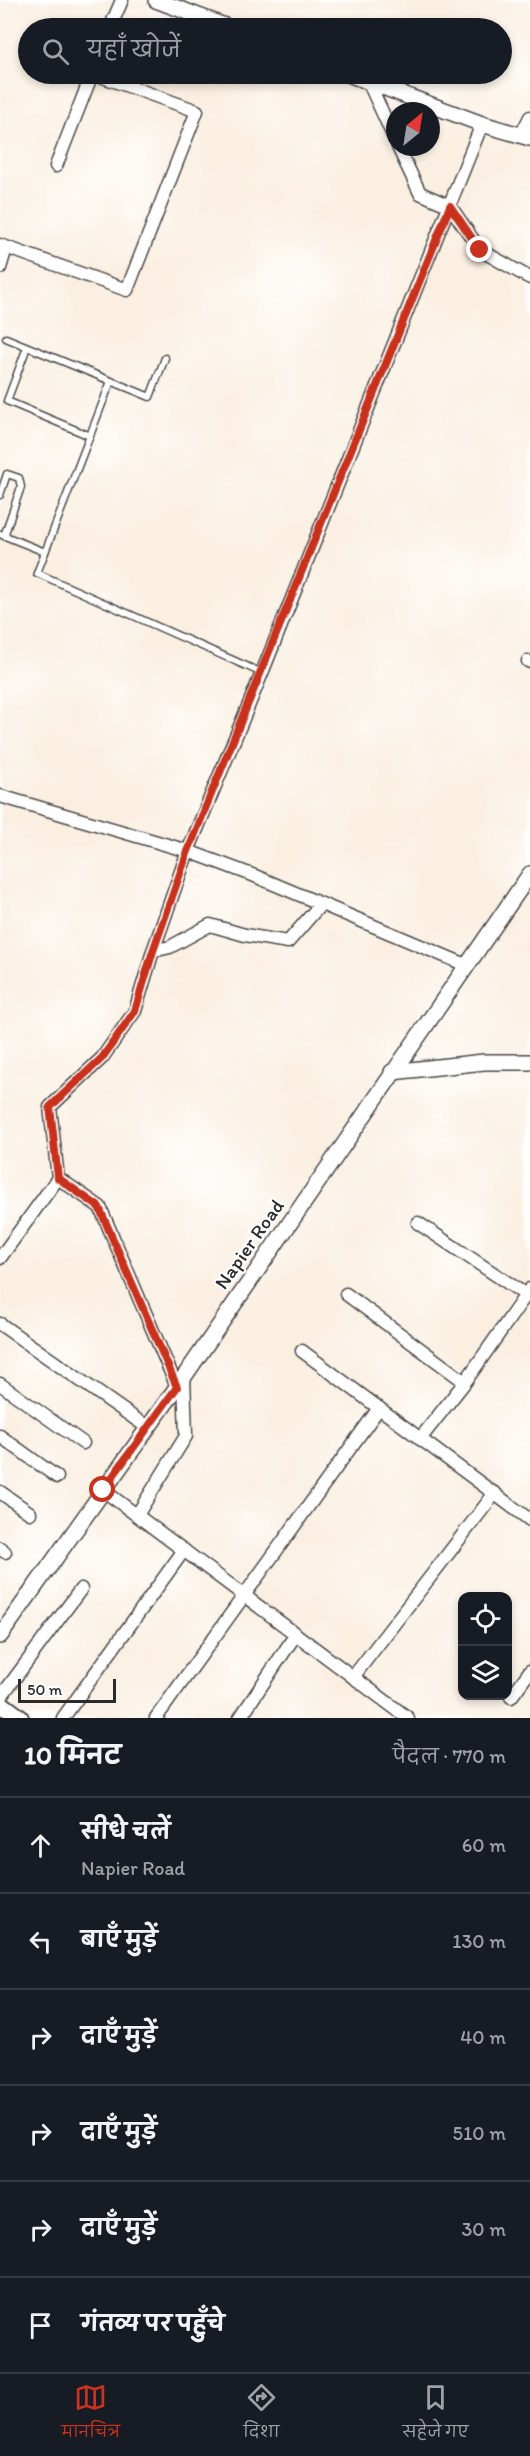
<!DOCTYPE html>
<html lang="hi">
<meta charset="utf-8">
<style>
:root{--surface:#171b24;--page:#20242c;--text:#f1f3f6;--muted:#9ea1a6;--line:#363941;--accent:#c8321e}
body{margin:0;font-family:Itim,"Playpen Sans Deva",sans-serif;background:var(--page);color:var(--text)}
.controls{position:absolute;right:18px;bottom:18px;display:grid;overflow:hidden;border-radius:12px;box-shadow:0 3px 9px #0003}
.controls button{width:54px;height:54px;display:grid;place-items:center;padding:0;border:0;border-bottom:2px solid var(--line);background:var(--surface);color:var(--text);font:30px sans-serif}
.compass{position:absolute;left:386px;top:102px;width:54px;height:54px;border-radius:50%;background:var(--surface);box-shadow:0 3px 9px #0003;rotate:30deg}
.scale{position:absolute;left:18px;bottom:15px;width:98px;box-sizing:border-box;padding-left:6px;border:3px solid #2b2b2b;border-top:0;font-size:16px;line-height:21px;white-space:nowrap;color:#2b2b2b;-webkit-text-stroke:4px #fff;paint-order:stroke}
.stop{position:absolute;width:18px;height:18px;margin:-14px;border:4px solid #c8321e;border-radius:50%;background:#fff}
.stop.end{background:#c8321e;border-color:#fff;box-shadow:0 2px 6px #0008}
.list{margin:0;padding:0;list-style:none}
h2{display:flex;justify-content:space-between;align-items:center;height:78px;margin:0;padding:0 24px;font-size:26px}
h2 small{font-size:20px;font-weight:400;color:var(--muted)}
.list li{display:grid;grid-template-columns:39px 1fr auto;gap:18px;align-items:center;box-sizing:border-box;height:96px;padding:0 24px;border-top:2px solid var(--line)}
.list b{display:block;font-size:22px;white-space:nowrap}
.list p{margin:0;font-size:20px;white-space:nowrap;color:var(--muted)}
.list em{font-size:20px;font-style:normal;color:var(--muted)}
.icon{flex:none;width:33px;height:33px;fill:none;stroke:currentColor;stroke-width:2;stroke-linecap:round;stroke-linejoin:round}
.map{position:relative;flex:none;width:530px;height:1718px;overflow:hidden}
.search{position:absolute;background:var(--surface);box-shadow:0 3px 9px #0003;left:18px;right:18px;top:18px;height:66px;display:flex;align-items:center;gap:15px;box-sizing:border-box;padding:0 21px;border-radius:33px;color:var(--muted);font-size:22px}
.sheet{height:654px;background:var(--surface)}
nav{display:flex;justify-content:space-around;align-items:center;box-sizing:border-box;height:84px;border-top:2px solid var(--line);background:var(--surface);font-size:16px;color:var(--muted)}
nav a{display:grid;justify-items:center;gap:3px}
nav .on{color:var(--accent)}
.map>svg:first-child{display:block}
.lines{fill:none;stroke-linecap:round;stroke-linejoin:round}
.service-casing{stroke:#4a4846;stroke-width:9}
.minor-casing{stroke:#4a4846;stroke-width:15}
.tertiary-casing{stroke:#4a4846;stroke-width:18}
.secondary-casing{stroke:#4a4846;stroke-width:20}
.service{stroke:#fff;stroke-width:6}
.minor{stroke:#fff;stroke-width:12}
.tertiary{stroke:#fff;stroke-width:15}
.secondary{stroke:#fff;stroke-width:16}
.route{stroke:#c8321e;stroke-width:8}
.labels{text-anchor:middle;stroke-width:4.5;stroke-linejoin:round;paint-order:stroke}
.street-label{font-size:20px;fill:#2b2b2b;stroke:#fff}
</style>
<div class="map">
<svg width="530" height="1718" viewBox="0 0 530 1718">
<rect width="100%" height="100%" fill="#fff"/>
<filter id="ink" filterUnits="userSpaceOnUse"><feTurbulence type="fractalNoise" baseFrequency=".0167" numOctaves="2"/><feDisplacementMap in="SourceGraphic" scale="12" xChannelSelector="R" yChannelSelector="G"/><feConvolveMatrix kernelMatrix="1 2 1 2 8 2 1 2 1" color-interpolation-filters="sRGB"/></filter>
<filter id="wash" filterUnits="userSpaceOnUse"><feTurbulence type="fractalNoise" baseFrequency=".008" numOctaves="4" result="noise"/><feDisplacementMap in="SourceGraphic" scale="24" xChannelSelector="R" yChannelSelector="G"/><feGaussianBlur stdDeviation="1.35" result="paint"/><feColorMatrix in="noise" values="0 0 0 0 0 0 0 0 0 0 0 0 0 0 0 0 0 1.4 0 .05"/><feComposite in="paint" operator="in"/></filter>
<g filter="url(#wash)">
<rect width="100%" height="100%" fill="#faefe1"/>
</g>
<g filter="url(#ink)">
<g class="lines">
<g class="service-casing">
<g id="service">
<polyline points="6,338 111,381"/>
<polyline points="27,347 7,401 90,436"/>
<polyline points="165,358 150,397 111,381 37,573 262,673"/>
<polyline points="0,495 7,474 19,478 21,487 4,536"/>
<polyline points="0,534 45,552"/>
</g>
</g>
<g class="minor-casing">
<g id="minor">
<polyline points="110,28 122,0"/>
<polyline points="368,81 395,140"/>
<polyline points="521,135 530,117"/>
<polyline points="398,147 420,193 450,206 480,250 530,278"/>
<polyline points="56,166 92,74"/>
<polyline points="0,245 127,290 197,111 95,74"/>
<polyline points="0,268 6,248"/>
<polyline points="528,661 530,662"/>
<polyline points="0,796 188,851 255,876 466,965"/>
<polyline points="153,951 170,947 210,925 245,935 288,942 321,904"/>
<polyline points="418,1223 526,1295"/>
<polyline points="0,1258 58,1178"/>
<polyline points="346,1294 465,1382"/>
<polyline points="0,1324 147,1427"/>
<polyline points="302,1351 530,1520"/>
<polyline points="0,1384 83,1443"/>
<polyline points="177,1387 100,1207 58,1178 50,1107 102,1058 135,1011 153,951 188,851 262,673 482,124"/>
<polyline points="0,1436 57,1477"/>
<polyline points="420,1439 465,1382 530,1289"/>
<polyline points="103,1490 408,1718"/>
<polyline points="0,1492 30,1513"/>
<polyline points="137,1515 186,1436 184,1377"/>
<polyline points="0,1548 5,1552"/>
<polyline points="353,1677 495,1493"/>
<polyline points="511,1697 530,1671"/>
<polyline points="0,1698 81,1589"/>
<polyline points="63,1718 184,1550"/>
<polyline points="156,1718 379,1408"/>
<polyline points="240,1718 296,1634"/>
</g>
</g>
<g class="tertiary-casing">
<g id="tertiary">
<polyline points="156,0 230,28"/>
<polyline points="348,74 482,124 530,138"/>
<polyline points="392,1072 484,1062 530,1062"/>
<polyline points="0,1636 177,1387 530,874"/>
</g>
</g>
<g class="secondary-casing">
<polyline id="secondary" points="0,1703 20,1718"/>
</g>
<use href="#service" class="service"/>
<use href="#minor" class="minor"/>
<use href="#tertiary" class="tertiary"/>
<use href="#secondary" class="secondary"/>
</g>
</g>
<g class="lines" filter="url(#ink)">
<polyline class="route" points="103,1490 177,1387 99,1207 58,1178 50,1107 102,1058 135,1011 153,951 188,851 450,206 480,250"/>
</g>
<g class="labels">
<g class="street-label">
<text transform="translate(249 1244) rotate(-55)" y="7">Napier Road</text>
</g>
</g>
</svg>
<div class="controls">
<button><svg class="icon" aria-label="locate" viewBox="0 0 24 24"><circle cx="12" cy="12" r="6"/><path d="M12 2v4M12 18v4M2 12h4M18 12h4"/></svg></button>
<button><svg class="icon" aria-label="layers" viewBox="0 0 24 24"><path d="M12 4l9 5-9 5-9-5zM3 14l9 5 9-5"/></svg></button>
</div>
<svg class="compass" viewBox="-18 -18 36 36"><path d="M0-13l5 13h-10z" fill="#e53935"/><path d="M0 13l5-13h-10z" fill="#9ea1a6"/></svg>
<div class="scale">50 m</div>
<div class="stop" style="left:103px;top:1490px"></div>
<div class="stop end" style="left:480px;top:250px"></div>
<div class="search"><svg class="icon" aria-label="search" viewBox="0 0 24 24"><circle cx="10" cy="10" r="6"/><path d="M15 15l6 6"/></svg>यहाँ खोजें</div>
</div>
<section class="sheet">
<h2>10 मिनट<small>पैदल · 770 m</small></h2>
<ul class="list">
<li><svg class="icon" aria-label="ahead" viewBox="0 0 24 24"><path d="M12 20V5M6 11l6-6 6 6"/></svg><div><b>सीधे चलें</b><p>Napier Road</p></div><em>60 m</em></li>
<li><svg class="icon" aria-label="left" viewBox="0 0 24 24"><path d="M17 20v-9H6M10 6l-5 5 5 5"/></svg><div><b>बाएँ मुड़ें</b></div><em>130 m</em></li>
<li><svg class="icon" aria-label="right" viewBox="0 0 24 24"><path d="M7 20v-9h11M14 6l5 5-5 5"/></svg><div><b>दाएँ मुड़ें</b></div><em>40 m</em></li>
<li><svg class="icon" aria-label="right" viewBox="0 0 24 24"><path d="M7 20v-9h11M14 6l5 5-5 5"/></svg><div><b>दाएँ मुड़ें</b></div><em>510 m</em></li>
<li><svg class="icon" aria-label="right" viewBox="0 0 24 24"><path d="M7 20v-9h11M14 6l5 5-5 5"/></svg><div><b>दाएँ मुड़ें</b></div><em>30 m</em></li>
<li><svg class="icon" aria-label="arrive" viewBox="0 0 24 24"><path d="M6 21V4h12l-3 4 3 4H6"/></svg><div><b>गंतव्य पर पहुँचे</b></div></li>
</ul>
</section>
<nav>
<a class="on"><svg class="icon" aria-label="map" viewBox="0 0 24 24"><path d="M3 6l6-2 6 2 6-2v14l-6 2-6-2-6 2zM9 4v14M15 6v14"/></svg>मानचित्र</a>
<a><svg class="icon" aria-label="directions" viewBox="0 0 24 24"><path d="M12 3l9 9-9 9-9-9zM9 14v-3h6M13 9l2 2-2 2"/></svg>दिशा</a>
<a><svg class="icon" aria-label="saved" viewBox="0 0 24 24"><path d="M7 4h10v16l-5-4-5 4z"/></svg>सहेजे गए</a>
</nav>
